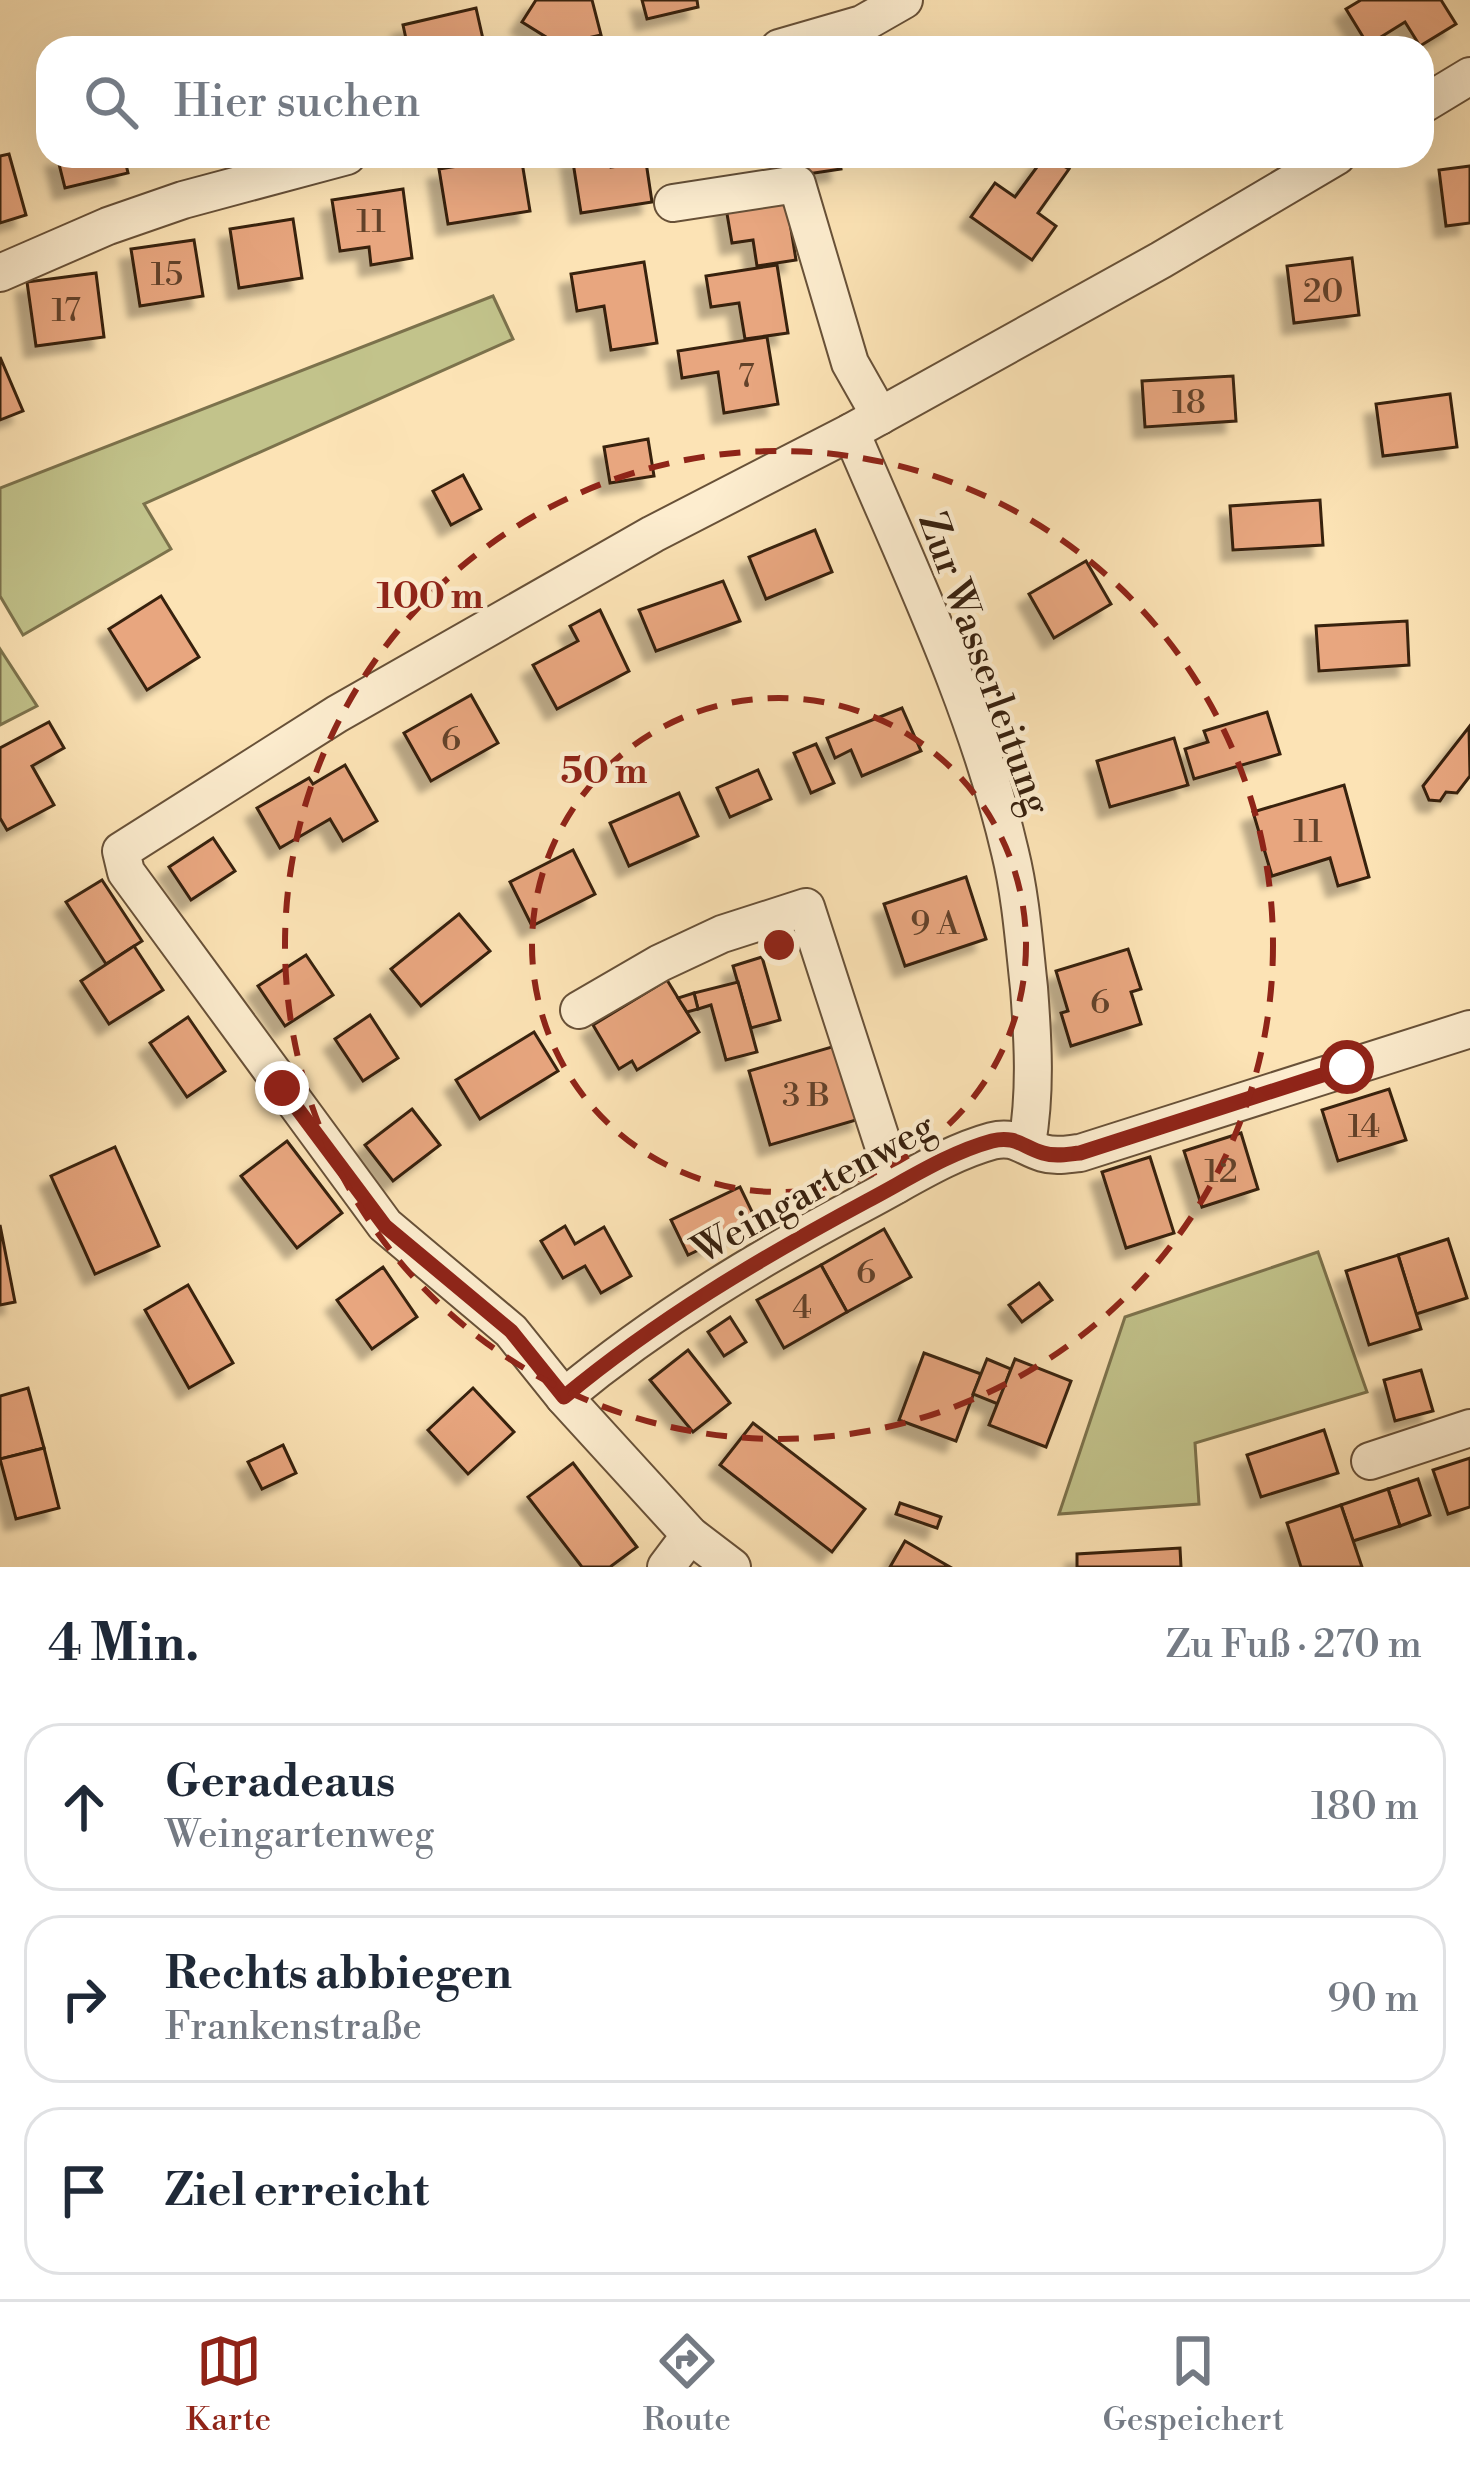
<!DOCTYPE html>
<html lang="de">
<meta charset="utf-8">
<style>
:root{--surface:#fff;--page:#f2f2f3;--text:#1f2937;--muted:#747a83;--line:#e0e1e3;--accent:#8f2418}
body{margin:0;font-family:"Libre Bodoni",serif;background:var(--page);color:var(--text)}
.stop{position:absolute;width:36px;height:36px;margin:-27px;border:9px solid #8f2418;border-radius:50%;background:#fff}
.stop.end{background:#8f2418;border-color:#fff;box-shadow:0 3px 12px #0008}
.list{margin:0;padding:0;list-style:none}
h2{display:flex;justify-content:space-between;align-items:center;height:156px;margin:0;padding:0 48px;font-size:51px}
h2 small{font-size:39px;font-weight:400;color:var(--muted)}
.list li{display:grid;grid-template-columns:78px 1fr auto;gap:36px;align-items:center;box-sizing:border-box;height:168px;margin:0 24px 24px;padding:0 24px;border:3px solid var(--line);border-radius:36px}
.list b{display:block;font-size:45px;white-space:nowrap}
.list p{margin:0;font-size:39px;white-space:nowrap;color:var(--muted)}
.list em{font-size:39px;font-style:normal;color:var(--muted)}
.icon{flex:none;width:66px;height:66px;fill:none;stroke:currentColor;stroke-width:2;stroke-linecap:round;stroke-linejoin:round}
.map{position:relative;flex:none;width:1470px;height:1567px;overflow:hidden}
.search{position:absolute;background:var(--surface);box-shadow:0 12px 48px #0002;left:36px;right:36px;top:36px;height:132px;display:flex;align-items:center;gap:30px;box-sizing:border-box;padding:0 42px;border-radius:36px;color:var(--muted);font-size:45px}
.sheet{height:732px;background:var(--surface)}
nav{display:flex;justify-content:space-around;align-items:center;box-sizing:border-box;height:168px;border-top:3px solid var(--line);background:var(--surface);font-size:33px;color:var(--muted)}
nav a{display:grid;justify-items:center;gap:6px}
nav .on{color:var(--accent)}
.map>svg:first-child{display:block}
.green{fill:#c2c38b;stroke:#7c724c;stroke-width:3}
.building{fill:#e8a67f;stroke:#37200e;stroke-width:3;filter:url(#shadow)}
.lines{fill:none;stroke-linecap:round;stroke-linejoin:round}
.minor-casing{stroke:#685138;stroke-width:40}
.minor{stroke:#fdedcf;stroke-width:36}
.route{stroke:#8f2418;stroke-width:15}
.ring{fill:none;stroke:#8f2418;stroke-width:6;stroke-dasharray:21 15}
.labels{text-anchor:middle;stroke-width:9;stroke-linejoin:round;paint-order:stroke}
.number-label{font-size:33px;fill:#63422a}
.street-label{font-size:39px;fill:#37200e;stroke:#fdedcf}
.centre{fill:#8f2418;stroke:#fdedcf;stroke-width:6}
.ring-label{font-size:36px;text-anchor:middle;font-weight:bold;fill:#8f2418;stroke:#fdedcf;stroke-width:9;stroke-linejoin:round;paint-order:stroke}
</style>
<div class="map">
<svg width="1470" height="1567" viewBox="0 0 1470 1567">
<defs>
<filter id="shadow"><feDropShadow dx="-11" dy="11" stdDeviation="3" flood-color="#0004"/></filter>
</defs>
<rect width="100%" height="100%" fill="#fce3b5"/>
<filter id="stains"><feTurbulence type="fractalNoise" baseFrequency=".00167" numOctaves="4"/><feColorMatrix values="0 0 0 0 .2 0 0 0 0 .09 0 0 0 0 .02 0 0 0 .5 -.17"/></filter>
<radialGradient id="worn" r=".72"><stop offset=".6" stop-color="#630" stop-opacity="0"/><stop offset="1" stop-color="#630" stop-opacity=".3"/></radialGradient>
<g class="green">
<polygon points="493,296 513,339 144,504 171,549 23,635 0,596 0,488"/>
<polygon points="0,649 37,706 0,725"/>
<polygon points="1318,1252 1367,1392 1195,1443 1199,1504 1059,1514 1125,1317"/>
</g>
<g class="building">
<polygon points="536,0 592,0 601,35 548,47 546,37 522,22"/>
<polygon points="642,0 697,0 698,7 647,19"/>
<polygon points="1361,0 1441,0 1456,24 1420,46 1405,22 1368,45 1346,9"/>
<polygon points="476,8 485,48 408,48 403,25"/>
<polygon points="9,154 26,215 0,223 0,156"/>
<polygon points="57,156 124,156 128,173 65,188"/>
<polygon points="521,156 530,211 448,224 439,169"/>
<polygon points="572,156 609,156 611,167 646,162 652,202 581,213"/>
<polygon points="791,156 839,156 841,169 794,176"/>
<polygon points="1045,156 1069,169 1038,213 1056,226 1032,260 971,217 995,183 1015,197"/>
<polygon points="1470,166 1470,223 1446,226 1439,170"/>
<polygon points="403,189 412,258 371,265 369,247 340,251 332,200"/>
<polygon points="785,192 796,260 757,266 753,240 732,243 725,202"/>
<polygon points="293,219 302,278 239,288 230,229"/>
<polygon points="194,240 203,296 140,306 131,249"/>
<polygon points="1352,258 1359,315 1294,323 1287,266"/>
<polygon points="644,262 657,343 611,350 604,306 577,311 571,274"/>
<polygon points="777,265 788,333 745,339 739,303 711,307 706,276"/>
<polygon points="96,273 104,337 36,346 27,282"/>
<polygon points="767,337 778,404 724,413 718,372 682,378 678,351"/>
<polygon points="0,357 23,411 0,420"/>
<polygon points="1233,376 1236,421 1145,427 1142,381"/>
<polygon points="1450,394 1457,447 1383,456 1376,404"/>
<polygon points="648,439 654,476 610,483 604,447"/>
<polygon points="463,475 481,509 451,525 433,491"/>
<polygon points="1320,500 1323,545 1233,550 1230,506"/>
<polygon points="815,530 832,572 766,599 749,557"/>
<polygon points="1086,561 1111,604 1054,638 1029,594"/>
<polygon points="723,581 740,621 656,651 639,610"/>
<polygon points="161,596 199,657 147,690 109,629"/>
<polygon points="600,610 629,671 557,709 533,665 578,641 570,626"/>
<polygon points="1407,621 1409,665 1319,671 1316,626"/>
<polygon points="471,695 498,743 431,781 404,733"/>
<polygon points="902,708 921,751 862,776 851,750 835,758 827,738"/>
<polygon points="1267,712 1280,754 1194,779 1185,749 1208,742 1204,731"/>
<polygon points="49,722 64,748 32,766 54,805 7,830 0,818 0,748"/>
<polygon points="1469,727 1470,776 1457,793 1446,792 1440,801 1429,800 1423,786"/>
<polygon points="1174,738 1188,785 1110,807 1097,761"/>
<polygon points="816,744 834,783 811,793 794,753"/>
<polygon points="345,765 377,821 343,841 330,819 280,848 257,808 309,778 313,784"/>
<polygon points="758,770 771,799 730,817 717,788"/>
<polygon points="1344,785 1369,877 1338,886 1330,858 1272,876 1253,812"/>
<polygon points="679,793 698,836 629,866 610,823"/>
<polygon points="213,838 235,871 191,900 169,867"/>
<polygon points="573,850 595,894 532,926 510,882"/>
<polygon points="966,877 986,939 905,966 884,904"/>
<polygon points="102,880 142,941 106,964 66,902"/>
<polygon points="459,914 490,951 421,1006 391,969"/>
<polygon points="134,946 163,990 109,1024 81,981"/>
<polygon points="1128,949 1141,989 1131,992 1141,1024 1071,1046 1061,1013 1068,1011 1056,971"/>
<polygon points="306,955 333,995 285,1026 258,986"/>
<polygon points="762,957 780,1020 751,1028 733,966"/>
<polygon points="667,980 699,1032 637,1070 632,1061 619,1069 593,1025"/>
<polygon points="738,982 757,1052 726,1060 711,1005 698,1009 694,993"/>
<polygon points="694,993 698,1009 687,1012 678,998"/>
<polygon points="370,1015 398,1058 363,1081 335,1039"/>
<polygon points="188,1017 225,1071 187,1097 150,1043"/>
<polygon points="534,1032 558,1071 480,1119 456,1080"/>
<polygon points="842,1044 863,1118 770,1145 749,1071"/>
<polygon points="1389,1089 1406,1140 1338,1161 1322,1110"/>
<polygon points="412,1109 440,1145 393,1181 365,1145"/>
<polygon points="1241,1133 1258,1189 1202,1207 1184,1151"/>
<polygon points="287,1141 342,1213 297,1248 241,1176"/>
<polygon points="115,1147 159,1246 95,1274 51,1176"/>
<polygon points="1150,1157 1174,1233 1126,1248 1102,1172"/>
<polygon points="740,1187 757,1222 688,1255 671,1220"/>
<polygon points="0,1225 15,1302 0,1305"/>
<polygon points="565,1226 575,1244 604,1227 631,1276 601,1293 585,1266 563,1278 541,1241"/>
<polygon points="884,1229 911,1277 847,1312 821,1265"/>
<polygon points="1448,1239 1467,1298 1416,1314 1398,1255"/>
<polygon points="1398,1255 1421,1329 1369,1345 1346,1271"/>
<polygon points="821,1265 847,1312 784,1348 757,1300"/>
<polygon points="383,1267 417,1317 372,1349 337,1300"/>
<polygon points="1039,1283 1052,1300 1022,1322 1009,1305"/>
<polygon points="188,1285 233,1363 189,1388 145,1310"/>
<polygon points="730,1317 746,1342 724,1356 708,1332"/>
<polygon points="688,1350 730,1403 693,1432 650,1380"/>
<polygon points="924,1353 981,1374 956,1441 899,1420"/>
<polygon points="987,1359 1011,1369 998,1404 973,1394"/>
<polygon points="1015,1359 1071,1381 1046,1447 989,1425"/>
<polygon points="1421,1370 1433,1411 1395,1421 1384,1380"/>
<polygon points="28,1388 44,1448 0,1459 0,1396"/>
<polygon points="473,1388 514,1432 468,1474 428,1430"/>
<polygon points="753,1423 865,1509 832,1552 720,1465"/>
<polygon points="1324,1430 1338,1473 1261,1497 1247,1455"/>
<polygon points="283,1445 296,1473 262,1489 248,1462"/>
<polygon points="44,1448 59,1508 16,1519 0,1459"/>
<polygon points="1470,1458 1470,1507 1448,1514 1433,1470"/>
<polygon points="573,1463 637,1547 610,1567 582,1567 528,1497"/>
<polygon points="1418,1479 1430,1515 1400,1526 1388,1489"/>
<polygon points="1388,1489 1400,1526 1353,1541 1341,1505"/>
<polygon points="900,1503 941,1517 937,1528 896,1514"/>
<polygon points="1341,1505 1362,1567 1301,1567 1287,1523"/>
<polygon points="905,1541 950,1567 890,1567"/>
<polygon points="1180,1548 1181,1567 1077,1567 1077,1554"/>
</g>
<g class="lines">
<g class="minor-casing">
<g id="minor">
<polyline points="779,48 862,24 904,0"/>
<polyline points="1422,105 1470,76"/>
<polyline points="673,203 797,184 850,363 880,416"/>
<polyline points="0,273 108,226 183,200 347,156"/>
<path d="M851,432C909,569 976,706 1010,852C1021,897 1024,943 1029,988C1033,1040 1036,1092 1027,1144"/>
<polyline points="579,1010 660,963 722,934 806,907 896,1185"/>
<path d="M564,1397C658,1319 759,1258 867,1201C907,1180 948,1153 992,1141C1015,1135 1023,1147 1043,1153C1056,1157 1068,1154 1080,1153L1470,1029"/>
<polyline points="1370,1461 1470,1428"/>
<polyline points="666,1567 690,1535"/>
<polyline points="732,1567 690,1535 564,1397 511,1331 385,1225 126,872 121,851 337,714 653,534 851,432 1161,260 1337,156"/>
</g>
</g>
<use href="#minor" class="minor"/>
</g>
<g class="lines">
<path class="route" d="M282,1088L385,1226L511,1331L564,1397C658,1319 759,1259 867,1201C907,1180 948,1153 992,1141C1015,1135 1023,1147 1043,1153C1056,1157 1068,1154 1080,1153L1347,1067"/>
</g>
<g class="ring">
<circle cx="779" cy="945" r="247"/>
<circle cx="779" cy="945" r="494"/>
</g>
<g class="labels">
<g class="number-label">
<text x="371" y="232">11</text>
<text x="167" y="285">15</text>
<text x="1323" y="302">20</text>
<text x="66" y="321">17</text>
<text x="746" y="387">7</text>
<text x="1189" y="413">18</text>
<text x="451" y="750">6</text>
<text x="1308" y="842">11</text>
<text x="935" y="934">9 A</text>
<text x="1100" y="1013">6</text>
<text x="806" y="1106">3 B</text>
<text x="1364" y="1137">14</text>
<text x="1221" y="1182">12</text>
<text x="866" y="1283">6</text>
<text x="802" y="1318">4</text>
</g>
<g class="street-label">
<text transform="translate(986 663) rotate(70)" y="14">Zur Wasserleitung</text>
<text transform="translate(813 1187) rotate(-29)" y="14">Weingartenweg</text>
</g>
</g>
<circle cx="779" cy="945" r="18" class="centre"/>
<g class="ring-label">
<text x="430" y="608">100 m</text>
<text x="604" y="783">50 m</text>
</g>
<rect width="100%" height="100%" filter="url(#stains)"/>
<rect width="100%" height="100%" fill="url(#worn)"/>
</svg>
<div class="stop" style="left:1347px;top:1067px"></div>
<div class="stop end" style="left:282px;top:1088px"></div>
<div class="search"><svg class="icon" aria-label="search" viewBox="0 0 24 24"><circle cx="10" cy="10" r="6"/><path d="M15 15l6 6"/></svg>Hier suchen</div>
</div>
<section class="sheet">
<h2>4 Min.<small>Zu Fuß · 270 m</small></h2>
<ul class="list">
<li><svg class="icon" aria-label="ahead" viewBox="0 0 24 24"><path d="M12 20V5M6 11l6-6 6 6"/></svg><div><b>Geradeaus</b><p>Weingartenweg</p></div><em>180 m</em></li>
<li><svg class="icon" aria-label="right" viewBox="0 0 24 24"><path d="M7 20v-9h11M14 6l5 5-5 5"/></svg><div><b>Rechts abbiegen</b><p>Frankenstraße</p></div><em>90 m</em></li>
<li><svg class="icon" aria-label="arrive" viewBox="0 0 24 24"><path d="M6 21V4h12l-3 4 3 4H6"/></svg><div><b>Ziel erreicht</b></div></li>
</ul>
</section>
<nav>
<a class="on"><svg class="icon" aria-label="map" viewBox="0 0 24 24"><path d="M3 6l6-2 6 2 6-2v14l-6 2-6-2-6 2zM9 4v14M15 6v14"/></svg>Karte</a>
<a><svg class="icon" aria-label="directions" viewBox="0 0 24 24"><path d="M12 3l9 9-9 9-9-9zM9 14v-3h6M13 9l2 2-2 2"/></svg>Route</a>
<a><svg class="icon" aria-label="saved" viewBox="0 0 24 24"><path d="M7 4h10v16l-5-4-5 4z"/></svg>Gespeichert</a>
</nav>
